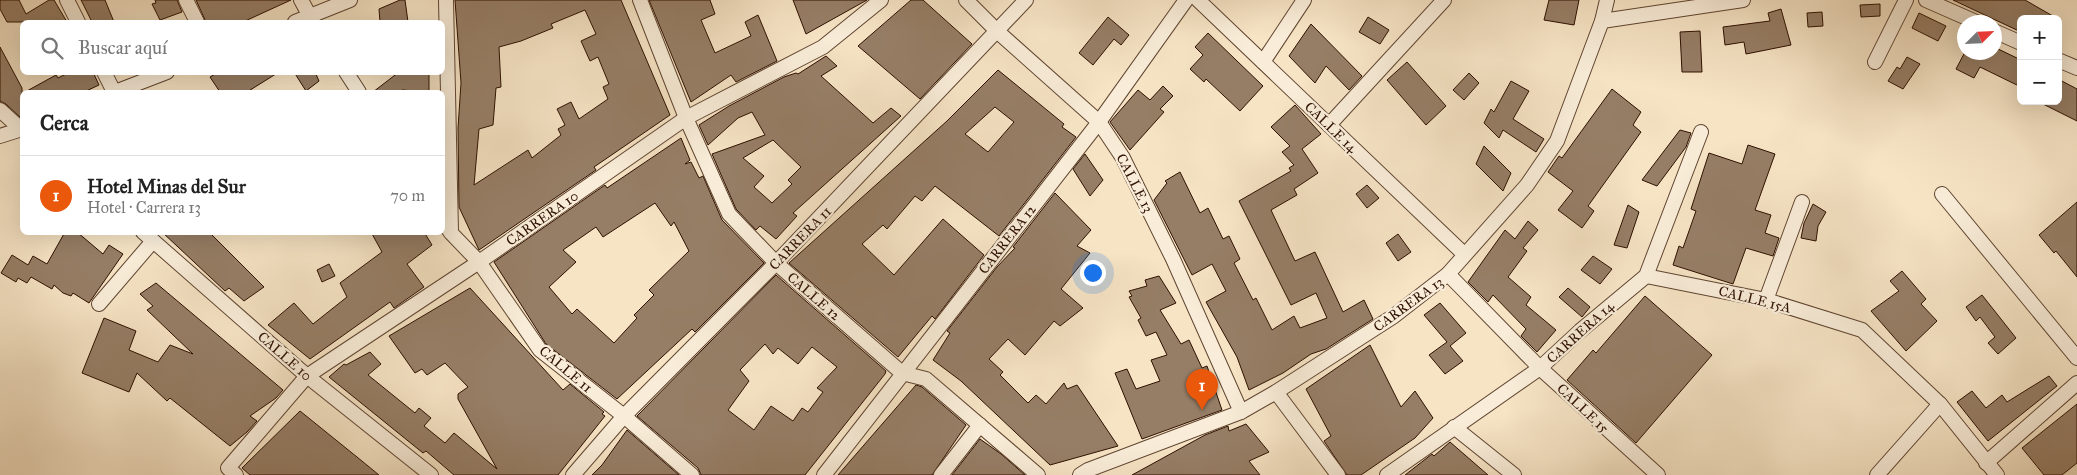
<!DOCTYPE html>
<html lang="es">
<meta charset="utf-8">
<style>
:root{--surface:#fff;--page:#f2f2f2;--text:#222;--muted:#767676;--line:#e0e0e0;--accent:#ea580c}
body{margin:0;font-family:"IM FELL Great Primer",serif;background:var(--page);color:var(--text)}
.controls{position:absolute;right:15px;top:15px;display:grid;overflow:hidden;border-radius:8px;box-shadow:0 5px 20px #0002}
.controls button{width:45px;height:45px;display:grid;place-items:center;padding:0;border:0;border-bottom:1px solid var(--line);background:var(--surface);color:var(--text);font:25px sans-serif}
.compass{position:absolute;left:1957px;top:15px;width:45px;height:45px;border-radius:50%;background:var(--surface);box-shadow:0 5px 20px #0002;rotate:66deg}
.you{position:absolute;left:1092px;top:272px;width:18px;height:18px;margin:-12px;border:4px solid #fff;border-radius:50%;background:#1a73e8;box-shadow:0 0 0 8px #1a73e833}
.badge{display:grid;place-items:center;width:32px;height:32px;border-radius:50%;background:var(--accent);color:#fff;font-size:16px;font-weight:700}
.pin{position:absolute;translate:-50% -41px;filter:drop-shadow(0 1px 2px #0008)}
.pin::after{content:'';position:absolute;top:26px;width:18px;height:15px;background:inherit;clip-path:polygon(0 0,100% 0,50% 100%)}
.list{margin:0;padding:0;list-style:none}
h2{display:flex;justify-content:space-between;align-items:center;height:65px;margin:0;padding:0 20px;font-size:21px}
h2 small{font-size:16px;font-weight:400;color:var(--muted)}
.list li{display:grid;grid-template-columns:32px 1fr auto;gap:15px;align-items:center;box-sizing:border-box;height:80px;padding:0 20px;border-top:1px solid var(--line)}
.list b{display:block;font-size:19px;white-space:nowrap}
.list p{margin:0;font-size:16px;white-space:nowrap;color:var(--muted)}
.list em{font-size:16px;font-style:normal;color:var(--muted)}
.icon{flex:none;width:28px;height:28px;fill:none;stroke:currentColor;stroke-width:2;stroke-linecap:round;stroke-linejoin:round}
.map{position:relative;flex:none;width:2077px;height:475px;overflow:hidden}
.search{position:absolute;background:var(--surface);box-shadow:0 5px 20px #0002;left:20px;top:20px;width:425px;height:55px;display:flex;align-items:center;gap:12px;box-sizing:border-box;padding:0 18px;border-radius:8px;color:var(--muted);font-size:19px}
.panel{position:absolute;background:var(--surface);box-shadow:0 5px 20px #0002;left:20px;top:90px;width:425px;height:145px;border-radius:8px}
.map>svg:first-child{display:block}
.building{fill:#967e66;stroke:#2e1000;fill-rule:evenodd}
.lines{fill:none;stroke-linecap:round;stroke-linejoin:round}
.street-casing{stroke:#604531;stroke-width:16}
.street{stroke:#f9edd9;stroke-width:14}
.labels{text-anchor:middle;stroke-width:4.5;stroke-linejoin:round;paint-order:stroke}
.street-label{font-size:14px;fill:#2e1000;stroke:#f9edd9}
</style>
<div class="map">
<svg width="2077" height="475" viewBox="0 0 2077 475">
<rect width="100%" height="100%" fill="#f6e4c5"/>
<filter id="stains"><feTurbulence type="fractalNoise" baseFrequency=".004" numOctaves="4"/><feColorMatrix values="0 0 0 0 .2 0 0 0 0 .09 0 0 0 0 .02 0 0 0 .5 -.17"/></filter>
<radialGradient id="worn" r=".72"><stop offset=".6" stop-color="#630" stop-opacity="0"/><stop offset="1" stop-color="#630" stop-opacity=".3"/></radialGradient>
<g class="building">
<polygon points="0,0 19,0 26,14 49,0 54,0 67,22 7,22 0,9"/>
<polygon points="81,0 105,0 114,22 92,22"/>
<polygon points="155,0 177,0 182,12 160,20 152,4 156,3"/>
<polygon points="196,0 291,0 243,22 206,22"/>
<polygon points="400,0 405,0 408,22 380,22 379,9"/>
<path d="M455,0H621L670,115L594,167L596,170L479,250L459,207L458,128L461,83ZM585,10L596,34L581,41L590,61L598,57L609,84L603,87L608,99L579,119L571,102L557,109L565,125L558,129L561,135L532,158L528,150L474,185L479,129L493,125L496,88L501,87L499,47L521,41L553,28L551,24Z"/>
<polygon points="649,0 710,0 715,14 701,20 715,53 751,36 745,22 758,15 777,61 736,82 731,75 691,102"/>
<polygon points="793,0 867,0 806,34"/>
<polygon points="911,0 923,0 972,44 920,99 858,46"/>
<polygon points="1549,0 1579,0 1574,25 1544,20"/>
<polygon points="1953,0 2025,0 2058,19 2021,19 2021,32"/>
<polygon points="1880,4 1880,16 1861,17 1860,5"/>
<polygon points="1781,9 1791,45 1746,54 1744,42 1725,45 1723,27 1770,21 1768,13"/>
<polygon points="1822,12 1823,26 1808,27 1807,13"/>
<polygon points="1919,13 1946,26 1938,41 1912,28"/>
<polygon points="1108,17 1129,35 1121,45 1114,39 1093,65 1079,53"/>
<polygon points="1368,17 1389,30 1380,44 1359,32"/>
<polygon points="1311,24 1362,76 1349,90 1326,66 1315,83 1289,56"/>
<polygon points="1700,31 1702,72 1682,72 1680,32"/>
<polygon points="1208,33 1263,86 1240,111 1206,79 1204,82 1190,69 1203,55 1195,47"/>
<polygon points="0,47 22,88 22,119 6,104 0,101"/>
<polygon points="1994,47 2021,60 2021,87 1980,67 1974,78 1956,69 1965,52 1994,52"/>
<path d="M826,56L837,66L821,76L873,123L891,108L901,116L793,213L797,216L776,239L760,226L756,230L736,209L712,154L765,135L752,112L738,118L708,145L699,125L729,106L784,77L796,73L798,74ZM773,140L801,167L788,180L792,184L772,203L754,187L764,176L743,158Z"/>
<polygon points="1907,57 1920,64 1903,89 1888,81 1897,67 1900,69"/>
<polygon points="1407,62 1446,106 1426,125 1387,80"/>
<path d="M998,70L1064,124L1062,127L1076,137L999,236L935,186L922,201L915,196L887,229L883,225L862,244L894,275L943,219L984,255L935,319L932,316L898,357L789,263L947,121ZM995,107L1014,122L988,152L965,134Z"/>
<polygon points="70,72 93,72 99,85 84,92 25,92 56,75 58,78"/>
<polygon points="219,72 279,72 247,92 220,92 210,77"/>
<polygon points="294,72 315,72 319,81 306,91"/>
<polygon points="399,72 429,72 429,92 402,90 399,92 373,92"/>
<polygon points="1469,73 1479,83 1464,100 1453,90"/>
<polygon points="2058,79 2077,89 2077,121 2037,101 2058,101"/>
<polygon points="1511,81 1529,91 1513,119 1544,139 1536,152 1503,130 1499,138 1484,123 1491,109 1494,112"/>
<polygon points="1163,86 1173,96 1160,109 1164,112 1130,150 1110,122 1138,90 1150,100"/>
<polygon points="1612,89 1641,112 1633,125 1641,132 1588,206 1594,211 1582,228 1558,210 1573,191 1548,172 1559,156 1562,158"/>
<polygon points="1295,105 1321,134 1302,149 1318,173 1294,189 1297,195 1271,210 1295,261 1315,252 1343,312 1364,300 1373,319 1326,349 1311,354 1283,373 1249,390 1237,357 1206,302 1226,291 1212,264 1192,275 1154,200 1167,183 1165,181 1180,172 1200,213 1208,208 1223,239 1229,236 1240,259 1234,263 1253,300 1256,298 1272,330 1294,316 1300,328 1327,318 1316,293 1291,305 1239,201 1291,171 1289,168 1294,165 1282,152 1290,146 1271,127"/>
<polygon points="1680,130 1691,133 1686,147 1657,186 1642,180"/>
<path d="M681,138L690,160L685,164L691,162L699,178L703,176L722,220L764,263L695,332L692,329L617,399L546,344L494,262L605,185L607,188ZM655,203L671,226L674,222L689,251L649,290L654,295L634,315L637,318L614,343L577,309L572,314L549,287L576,262L563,250L596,227L603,237Z"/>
<polygon points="1748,145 1775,154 1755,210 1771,215 1765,233 1779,238 1773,256 1746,248 1733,284 1673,265 1679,246 1683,248 1696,211 1691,209 1709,153 1742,164"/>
<polygon points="1484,146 1511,173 1503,191 1476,164"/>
<polygon points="1085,154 1103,180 1090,196 1073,169"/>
<polygon points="1367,185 1379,198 1367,208 1356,194"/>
<polygon points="1055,193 1091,230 1077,246 1090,253 1061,289 1083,308 1060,326 1054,321 1025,355 1008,339 989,359 1003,372 1000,375 1028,403 1036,395 1046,404 1064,383 1067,389 1077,385 1118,446 1050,465 961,381 933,360 950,333 947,331 997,267 1015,248 1013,247"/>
<polygon points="2077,202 2077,277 2056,251 2054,253 2039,235"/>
<polygon points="1813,204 1826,212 1818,226 1816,241 1801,238 1804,223"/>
<polygon points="1628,205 1639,212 1627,248 1614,245"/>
<polygon points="1528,221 1538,230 1523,248 1527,251 1508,277 1531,297 1526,305 1556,330 1537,352 1521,336 1526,329 1493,295 1488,302 1468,282 1505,230 1515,239"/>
<polygon points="65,232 77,232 103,254 109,245 123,254 89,303 73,293 71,296 63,293 54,285 52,289 31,277 27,283 18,278 16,282 1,273 12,255 28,265 33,256 47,264"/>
<polygon points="162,232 209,232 264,287 244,301 229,288 225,291"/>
<polygon points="371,232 424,232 432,245 407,264 424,287 394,308 390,302 310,359 268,325 294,303 313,324 347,297 340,283 382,252"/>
<polygon points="1398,234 1411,252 1398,261 1386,243"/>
<polygon points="1593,256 1612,269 1600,284 1581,270"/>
<polygon points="329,264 335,276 322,282 317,270"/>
<polygon points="1902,271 1926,299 1921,304 1937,321 1906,351 1871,311 1899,291 1890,281"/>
<path d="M776,275L886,371L885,374L805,475H701L698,468L637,416ZM765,344L773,354L778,348L798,364L812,347L837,367L817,388L823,392L808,412L802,408L793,421L771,406L754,430L728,410L749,381L740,370Z"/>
<polygon points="1159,276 1176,303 1160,310 1181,344 1189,340 1202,368 1207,366 1222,410 1142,439 1115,373 1127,369 1136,389 1160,381 1151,360 1167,355 1156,332 1146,336 1138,320 1141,318 1129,297 1132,296 1129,291 1147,286 1145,280"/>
<polygon points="156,283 283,390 276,398 250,416 257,421 247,432 230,446 170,398 167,401 137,373 129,392 82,373 104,318 136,331 129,350 158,362 170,345 193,354 147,310 153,306 140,294"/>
<polygon points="470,288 563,390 570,384 604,412 602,414 605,416 558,475 454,475 426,451 423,453 329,377 344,364 346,365 370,352 381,364 368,375 415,413 419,408 431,418 424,426 445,443 454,433 497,469 458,399 458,394 468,387 445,363 427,375 422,369 415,373 389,336"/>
<polygon points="1568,288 1590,307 1582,317 1559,297"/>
<polygon points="1982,295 2016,338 1998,354 1988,343 1995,337 1980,317 1976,321 1966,307"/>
<polygon points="1645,296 1712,355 1636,443 1567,380 1593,350 1596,353"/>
<polygon points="1440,303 1466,333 1450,346 1463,361 1445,374 1429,355 1447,342 1424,315"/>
<polygon points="1370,345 1401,407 1415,391 1433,418 1415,438 1361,475 1347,475 1324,441 1331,436 1306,389"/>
<polygon points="2049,376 2057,386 1988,441 1957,402 1972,391 1986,408 2002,395 2007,402"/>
<polygon points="916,385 922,387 966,425 932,475 838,475"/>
<polygon points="2077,404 2077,463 2062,475 2044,475 2022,448"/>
<polygon points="300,411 357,457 379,475 250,475 242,468"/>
<polygon points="1246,424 1269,452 1249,461 1260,475 1132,475 1205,435 1228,426 1229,431"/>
<polygon points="627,430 679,475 592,475 602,465"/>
<polygon points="980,439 1001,454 1025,475 952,475"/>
<polygon points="1450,442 1488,475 1405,475 1432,454 1434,456"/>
</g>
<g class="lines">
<g class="street-casing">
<g id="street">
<polyline points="67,0 78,22"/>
<polyline points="186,0 197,22"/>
<polyline points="301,0 313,22"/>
<polyline points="446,0 451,232"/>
<polyline points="640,0 686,118 729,214 776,263 902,373 926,379 1038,475"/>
<polyline points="966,0 998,32 1099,122 1123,158 1173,259 1241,412"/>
<polyline points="1198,0 1464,254"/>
<polyline points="1926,0 1976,22"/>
<polyline points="1602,21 1743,0"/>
<polyline points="295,22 350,0"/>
<polyline points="1994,31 2021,43"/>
<polyline points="2058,60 2077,68"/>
<polyline points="1263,62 1304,0"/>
<polyline points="1875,62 1906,0"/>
<polyline points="104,72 114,92"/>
<polyline points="346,72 359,92"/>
<polyline points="115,92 167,72"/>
<polyline points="0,110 22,130"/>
<polyline points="1329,125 1444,0"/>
<polyline points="0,136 22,129"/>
<polyline points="1942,194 2077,358"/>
<polyline points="442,220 451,233 479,262 540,350 624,416 692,475"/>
<polyline points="143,232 307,376 431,475"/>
<polyline points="1448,274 1540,368 1658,475"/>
<polyline points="1646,276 1766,300 1862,330 1940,404 1997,475"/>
<polyline points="1766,300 1802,202"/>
<polyline points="99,304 153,241"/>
<polyline points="1276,392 1338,475"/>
<polyline points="1454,427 1514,475"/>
<polyline points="1986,463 2077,383"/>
<polyline points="236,475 228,468 307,376 479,262 686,118 823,47 881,0"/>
<polyline points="573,475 624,416 776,263 1026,0"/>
<polyline points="824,475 1099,122 1186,0"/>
<polyline points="941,475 980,425"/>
<polyline points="1080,475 1088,470 1241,412 1276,392 1394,316 1448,274 1527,185 1557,141 1602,21 1607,0"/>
<polyline points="1387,475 1540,368 1580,331 1646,276 1701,132"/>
<polyline points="1877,475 1940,404"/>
</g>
</g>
<use href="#street" class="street"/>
</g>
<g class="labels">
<g class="street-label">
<text transform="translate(1331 127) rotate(44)" y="5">CALLE 14</text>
<text transform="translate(1135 183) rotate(63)" y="5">CALLE 13</text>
<text transform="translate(542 218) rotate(-35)" y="5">CARRERA 10</text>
<text transform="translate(800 238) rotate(-46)" y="5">CARRERA 11</text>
<text transform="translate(1007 239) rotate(-52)" y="5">CARRERA 12</text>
<text transform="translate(814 296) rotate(41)" y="5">CALLE 12</text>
<text transform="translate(1755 299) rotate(14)" y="5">CALLE 15A</text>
<text transform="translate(1408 304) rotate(-36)" y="5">CARRERA 13</text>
<text transform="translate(1580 332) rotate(-42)" y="5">CARRERA 14</text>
<text transform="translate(285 356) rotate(41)" y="5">CALLE 10</text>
<text transform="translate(566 369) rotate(40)" y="5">CALLE 11</text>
<text transform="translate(1583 408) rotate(43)" y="5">CALLE 15</text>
</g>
</g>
<rect width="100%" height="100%" filter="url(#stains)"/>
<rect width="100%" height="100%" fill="url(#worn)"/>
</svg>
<div class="controls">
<button>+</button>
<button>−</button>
</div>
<svg class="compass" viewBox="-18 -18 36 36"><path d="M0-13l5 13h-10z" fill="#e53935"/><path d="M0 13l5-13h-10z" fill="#767676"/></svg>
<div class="you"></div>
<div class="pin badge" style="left:1202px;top:410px">1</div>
<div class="search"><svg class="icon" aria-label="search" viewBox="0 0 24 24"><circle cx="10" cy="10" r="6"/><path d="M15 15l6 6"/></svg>Buscar aquí</div>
<section class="panel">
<h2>Cerca<small></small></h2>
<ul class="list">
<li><span class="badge">1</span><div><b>Hotel Minas del Sur</b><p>Hotel · Carrera 13</p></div><em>70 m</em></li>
</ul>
</section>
</div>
